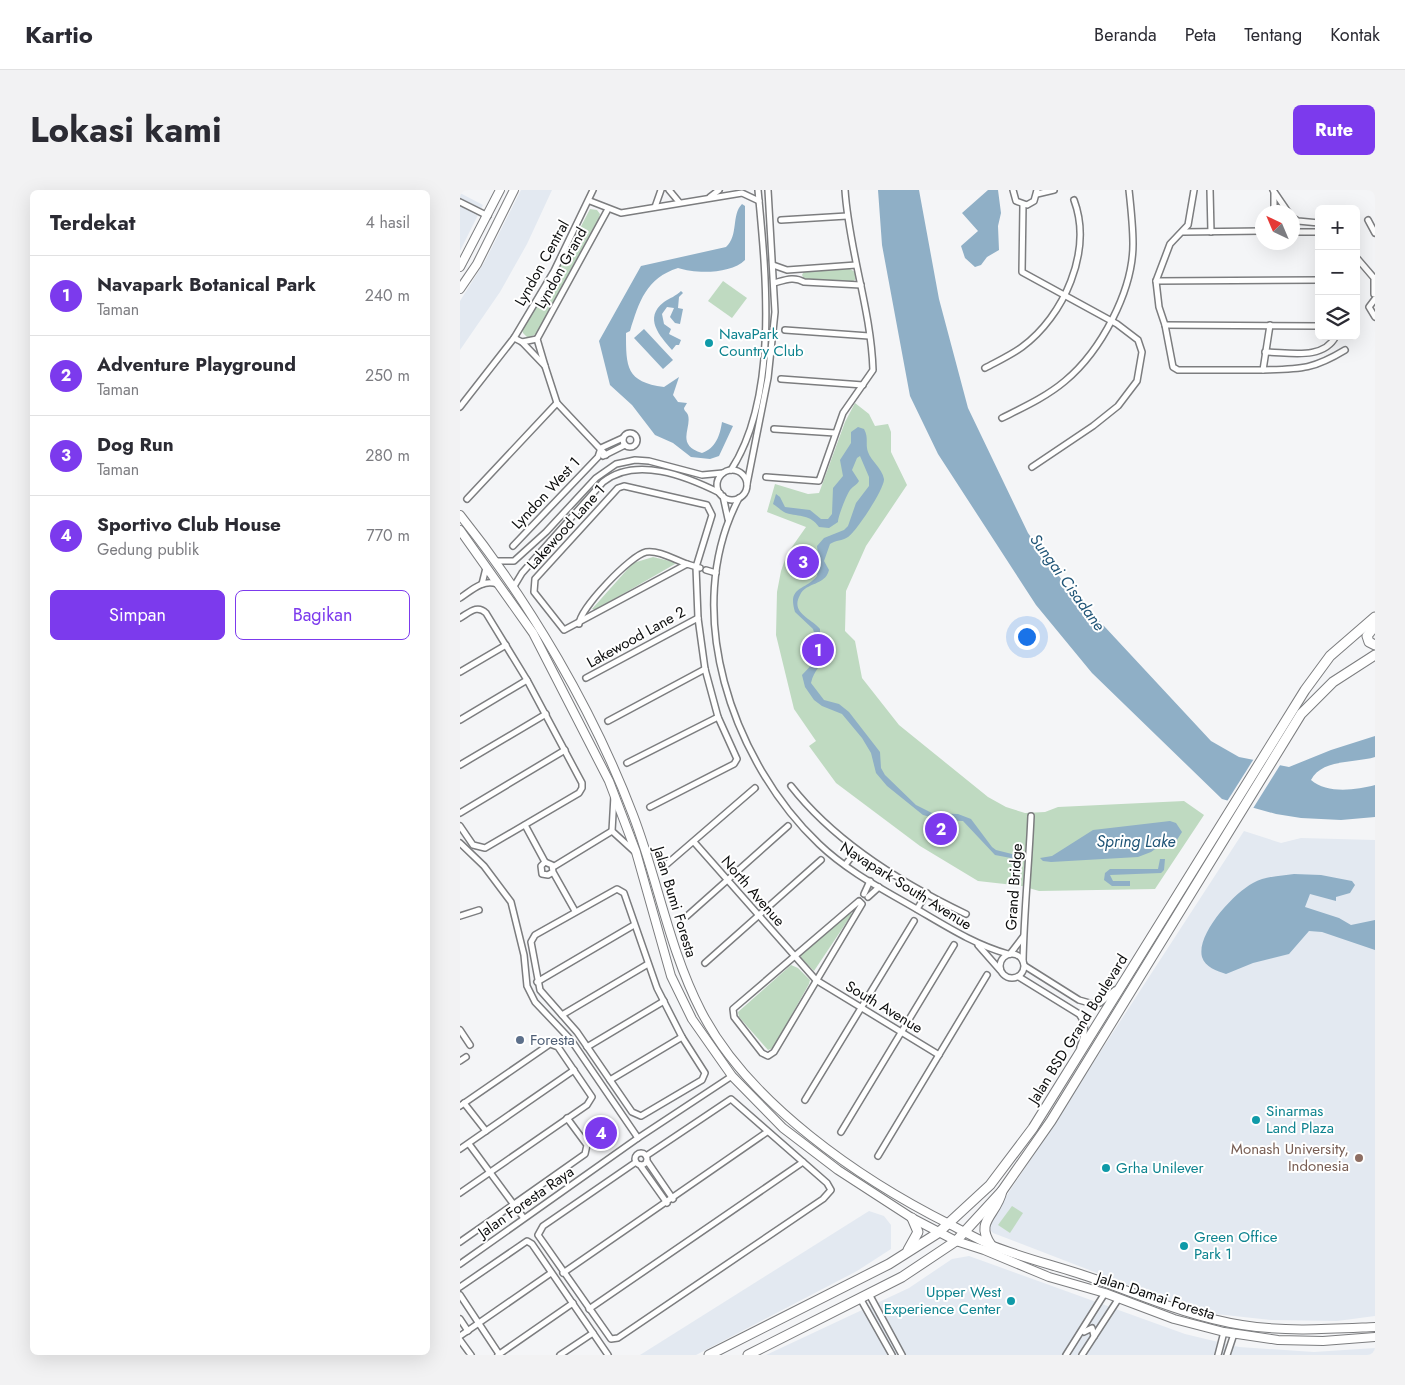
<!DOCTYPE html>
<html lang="id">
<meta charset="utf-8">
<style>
:root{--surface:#fff;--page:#f2f2f3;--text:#2b2b33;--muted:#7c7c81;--line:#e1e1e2;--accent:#7c3aed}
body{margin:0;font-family:Jost,sans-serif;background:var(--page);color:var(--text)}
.controls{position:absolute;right:15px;top:15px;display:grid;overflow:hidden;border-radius:8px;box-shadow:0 5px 20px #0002}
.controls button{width:45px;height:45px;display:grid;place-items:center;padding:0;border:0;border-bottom:1px solid var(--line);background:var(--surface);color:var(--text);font:25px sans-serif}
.compass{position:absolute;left:795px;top:15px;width:45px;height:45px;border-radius:50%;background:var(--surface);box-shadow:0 5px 20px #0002;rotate:316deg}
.you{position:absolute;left:566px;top:446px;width:18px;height:18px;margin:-12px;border:4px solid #fff;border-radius:50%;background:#1a73e8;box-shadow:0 0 0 8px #1a73e833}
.badge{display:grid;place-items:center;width:32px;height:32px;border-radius:50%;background:var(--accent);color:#fff;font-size:16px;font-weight:700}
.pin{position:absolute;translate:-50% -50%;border:2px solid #fff;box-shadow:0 1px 5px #0006}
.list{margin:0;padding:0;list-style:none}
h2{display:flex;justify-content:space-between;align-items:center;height:65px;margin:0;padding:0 20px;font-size:21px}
h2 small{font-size:16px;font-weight:400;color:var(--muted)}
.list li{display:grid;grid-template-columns:32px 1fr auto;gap:15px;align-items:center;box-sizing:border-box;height:80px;padding:0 20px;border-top:1px solid var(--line)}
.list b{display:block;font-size:19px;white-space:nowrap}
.list p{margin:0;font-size:16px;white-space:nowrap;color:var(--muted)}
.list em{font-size:16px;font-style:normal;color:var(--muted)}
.actions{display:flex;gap:10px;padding:15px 20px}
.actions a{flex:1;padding:11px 0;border:1px solid var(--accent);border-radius:8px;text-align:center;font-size:18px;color:var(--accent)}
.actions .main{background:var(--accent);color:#fff}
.icon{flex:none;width:28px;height:28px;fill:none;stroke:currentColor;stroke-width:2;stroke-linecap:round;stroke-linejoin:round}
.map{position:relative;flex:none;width:915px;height:1165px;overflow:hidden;border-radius:8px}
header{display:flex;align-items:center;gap:30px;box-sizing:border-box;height:70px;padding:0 25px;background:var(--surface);border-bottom:1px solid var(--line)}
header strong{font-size:24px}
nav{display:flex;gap:28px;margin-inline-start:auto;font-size:18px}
.intro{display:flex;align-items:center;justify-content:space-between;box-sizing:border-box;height:120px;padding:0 30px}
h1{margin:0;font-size:35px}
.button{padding:12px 22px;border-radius:8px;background:var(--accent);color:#fff;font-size:18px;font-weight:700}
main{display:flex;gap:30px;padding:0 30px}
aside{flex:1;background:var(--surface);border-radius:8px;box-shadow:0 5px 20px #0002}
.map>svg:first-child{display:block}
.built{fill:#e3e9f1}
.green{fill:#bfdac1}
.water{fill:#8fafc6}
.pier{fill:#f4f5f7}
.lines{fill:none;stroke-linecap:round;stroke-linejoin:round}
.minor-casing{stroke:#7c7d7f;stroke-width:8}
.secondary-casing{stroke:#7c7d7f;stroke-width:10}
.primary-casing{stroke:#7c7d7f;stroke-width:11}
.minor{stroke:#fff;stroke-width:5}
.secondary{stroke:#fff;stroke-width:8}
.primary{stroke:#fff;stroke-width:9}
.culture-dot{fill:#0f9aa8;stroke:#fff;stroke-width:2}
.service-dot{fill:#5c6f8a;stroke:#fff;stroke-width:2}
.education-dot{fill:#8d6e63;stroke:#fff;stroke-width:2}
.labels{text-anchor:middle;stroke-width:4;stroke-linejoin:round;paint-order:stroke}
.street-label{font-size:15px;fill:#0d0e0e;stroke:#fff}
.culture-label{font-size:15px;fill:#0d838f;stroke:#fff;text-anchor:start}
.service-label{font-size:15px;fill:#4e5e75;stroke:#fff;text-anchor:start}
.education-label{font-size:15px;fill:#785e54;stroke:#fff;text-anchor:end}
.water-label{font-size:16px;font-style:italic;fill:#1f5476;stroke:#fff}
</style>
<header>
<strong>Kartio</strong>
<nav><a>Beranda</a><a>Peta</a><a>Tentang</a><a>Kontak</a></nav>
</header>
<div class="intro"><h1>Lokasi kami</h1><a class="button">Rute</a></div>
<main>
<aside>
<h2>Terdekat<small>4 hasil</small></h2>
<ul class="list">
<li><span class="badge">1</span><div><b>Navapark Botanical Park</b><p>Taman</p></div><em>240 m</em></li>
<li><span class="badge">2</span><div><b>Adventure Playground</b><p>Taman</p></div><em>250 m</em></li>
<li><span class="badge">3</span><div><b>Dog Run</b><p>Taman</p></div><em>280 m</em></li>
<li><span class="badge">4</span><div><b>Sportivo Club House</b><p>Gedung publik</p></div><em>770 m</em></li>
</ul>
<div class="actions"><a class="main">Simpan</a><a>Bagikan</a></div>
</aside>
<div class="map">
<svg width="915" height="1165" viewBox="0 0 915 1165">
<rect width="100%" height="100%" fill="#f4f5f7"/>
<g class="built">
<polygon points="61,0 92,0 67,54 40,102 0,160 0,111 25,71"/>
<polygon points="0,3 23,15 0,61"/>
<polygon points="784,641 821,653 841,648 915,650 915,1126 877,1131 811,1130 756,1124 697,1106 533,1043 527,1036"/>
<polygon points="409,1021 424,1026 431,1035 431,1059 397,1081 236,1165 180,1165"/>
<polygon points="509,1066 725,1144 779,1157 854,1162 915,1158 915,1161 912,1165 306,1165 449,1098 492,1069"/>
</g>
<g class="green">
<polygon points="130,19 137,20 140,24 139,28 76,144 68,148 63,143 62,139 91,94"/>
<polygon points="390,79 395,82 396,89 392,92 344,89 342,85 344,81"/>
<polygon points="263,91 287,108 272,128 248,111"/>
<polygon points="395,213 409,224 415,236 428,234 431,242 431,262 447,295 406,356 386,401 385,441 395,451 402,488 439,535 528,607 546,617 565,623 585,622 598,617 724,611 744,625 695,699 579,701 562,696 518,691 460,656 376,593 349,556 356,551 334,519 316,445 317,402 321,381 327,364 346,337 307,322 315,294 348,304 359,303 385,232"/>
<polygon points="193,367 214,372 215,374 135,420 132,419 173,373"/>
<polygon points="390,722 392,724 354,781 341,768 341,764"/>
<polygon points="331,775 338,778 350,790 349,794 313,858 308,860 279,827 278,822"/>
<polygon points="552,1016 563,1023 550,1043 538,1035"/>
</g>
<g class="water">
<path d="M418,0H459L479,109L508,218L568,343L604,393L751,551L779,567L829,577L871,560L915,546V567C896,573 861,569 851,590C867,604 896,600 915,595V627L881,630L841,628L816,624L762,609L632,483L576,415L478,264L450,206L422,55Z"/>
<polygon points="528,0 538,0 541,23 538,36 539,60 527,67 521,75 515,77 505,68 501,56 518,41 502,23"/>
<path d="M282,14L285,16V70C271,84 236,84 218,78C186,88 179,112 170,141L166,143C166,177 166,192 204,197L219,187L213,205L218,212L227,213L224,218C224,221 227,222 228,225C232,238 215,255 242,263C256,258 260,245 262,232L273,236L259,266L250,269L231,267L213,253L195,245L172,215L150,195L139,151L181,76L266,57C279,45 271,25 282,14Z"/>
<path d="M221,101L223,103L219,107L218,118L223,119L220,134L215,133L210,127L214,118L207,117L202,124L204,134L211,139L209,144L221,150L219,155H216L212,160C200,146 183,128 204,112C210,108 216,106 221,101Z"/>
<polygon points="184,139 213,170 203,179 174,148"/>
<path d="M398,237L404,239C409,248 405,254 408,262C411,271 422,278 424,289C425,298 396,342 388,347C382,351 376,350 370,354L364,371L369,380C365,396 346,392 340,405C330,423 351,428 360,439V455L365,464C362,477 354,479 351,493L364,510L379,514L389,522L420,562L421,578L425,585L456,615L472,623L498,624L511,629L532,657L536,660L560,666L556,669L535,665L503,631L481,630L463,625L427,596L416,583L411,563L402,548L382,524L362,516L354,510L345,497L342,485L359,467L360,463L353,439L335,422C327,396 345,401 357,386L359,372L357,356L364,348L384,340L388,336L396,313L409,296V287L400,266L397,268L392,280L399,291C397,295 393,296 390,300C387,304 378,326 378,332L369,338L359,337C350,324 340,327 326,323C321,321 317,316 313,314L316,304L320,307L325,317L350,320L361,329H368L372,324L373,298L383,286L380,270L391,253V242Z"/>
<polygon points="710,631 716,633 722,642 713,656 701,655 691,662 678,667 591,672 583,671 580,668 592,666 633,640"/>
<polygon points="700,669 705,669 704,680 701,683 650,685 653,691 670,691 670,696 652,696 644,690 645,683 650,679 698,679"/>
<path d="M834,684L861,685L892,691L895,695L890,703L876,707V711L850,704L845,717L879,728L891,735L915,730V760L862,742L849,741L829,764L793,773L766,784C757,781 745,777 742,767C736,744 774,703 793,693C805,686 821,686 834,684Z"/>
</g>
<polygon class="pier" points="795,567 822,572 792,620 766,613"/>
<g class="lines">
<g class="minor-casing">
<g id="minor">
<polyline points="209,0 219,12"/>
<polyline points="553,0 556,11 567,15 574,11 577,0"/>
<polyline points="734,0 728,35 710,54 696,91 699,117 705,135 713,177 718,180 803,180 810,135"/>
<polyline points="750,0 751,42"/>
<polyline points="813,0 828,22"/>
<polyline points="814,3 814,22"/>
<polyline points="577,4 594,0"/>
<polyline points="250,7 259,0"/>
<polyline points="130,11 161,23 282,3 299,11"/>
<polyline points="0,12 28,26"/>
<polyline points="563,15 562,82 657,134 678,150 682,162 677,191 658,216 633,236 572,277"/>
<polyline points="195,17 201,0"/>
<polyline points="832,27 838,31 859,33"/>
<polyline points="321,30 387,26"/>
<polyline points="908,30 915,43"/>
<polyline points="723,42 802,41"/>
<polyline points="832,42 859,42"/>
<polyline points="896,67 914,88 914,104"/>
<polyline points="313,75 327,80 396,75"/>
<polyline points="696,91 859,90"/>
<path d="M314,93C325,90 334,86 344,92L401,95"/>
<polyline points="915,109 909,117 915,127"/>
<polyline points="705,135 859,136"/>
<polyline points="325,140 409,146"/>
<polyline points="54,148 62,152 85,176 97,213 146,265"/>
<polyline points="62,152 77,149"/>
<path d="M805,162C828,162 863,171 876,146"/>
<polyline points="85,176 77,149 148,19"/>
<path d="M525,178C538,171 551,165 562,157C604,126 633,61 614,10"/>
<path d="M803,180C840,179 852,180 885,160"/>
<polyline points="321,189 403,195"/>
<polyline points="0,217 54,148 94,81 133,0"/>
<path d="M542,228C564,217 586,207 605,191C641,161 673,101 673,54C673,36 671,18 669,0"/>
<polyline points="314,239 375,243"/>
<circle cx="170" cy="250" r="7"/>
<polyline points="143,266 165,255"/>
<path d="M271,280C319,206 306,84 298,0"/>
<circle cx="272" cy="295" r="15"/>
<path d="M306,287L359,291L383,223L413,180C411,119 389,61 385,0"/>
<polyline points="287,294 308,188 315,122 308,0"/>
<polyline points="263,306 268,329"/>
<path d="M279,308C220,420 272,571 359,654C388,682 426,701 460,721C489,738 516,755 548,764"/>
<polyline points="7,309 97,213"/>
<polyline points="53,356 138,267 141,258 163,248"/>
<polyline points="35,371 54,371 86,342 136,288 156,274 175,270 189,271 242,285 263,283"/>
<polyline points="246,380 256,383"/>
<polyline points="22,394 26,378"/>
<path d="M53,398L62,383L143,292C176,266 226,286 260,303"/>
<path d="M0,408C12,400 23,389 37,394"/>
<path d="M0,428C9,423 17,414 26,423L67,490L122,593V598L119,603L25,658L13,655L0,636"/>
<path d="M119,434C120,418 171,365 186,362C199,360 215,370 227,374"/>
<polyline points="0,482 46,455"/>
<polyline points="126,488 238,428"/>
<polyline points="0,530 67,490"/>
<polyline points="148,531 245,479"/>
<polyline points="167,573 258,527"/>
<polyline points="0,575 86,524"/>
<path d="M331,596C374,651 443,694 506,724"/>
<polyline points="154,606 152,641 175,662"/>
<polyline points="190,617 274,574 277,569 258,527 245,479 238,428 236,377 252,325 247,315 164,296 158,298 75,389 74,402 104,440 227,374 240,378"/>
<polyline points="0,623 105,560"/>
<polyline points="65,635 85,672"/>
<polyline points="234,652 356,790 479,865"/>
<polyline points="0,653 24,676 51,712 64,765 67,796 75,812 111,850 178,948"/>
<polyline points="207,674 295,598"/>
<polyline points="385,675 397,660"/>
<polyline points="93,677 152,641"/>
<polyline points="93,682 88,685 82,684 81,676 85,672 92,675 93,682 115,721"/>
<polygon points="157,699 164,703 197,798 222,847 245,883 242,890 181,926 172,922 117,842 80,800 71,752 75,745"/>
<polyline points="404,704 410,691"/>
<polyline points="408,707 419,697"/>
<polygon points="399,711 402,714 314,862 308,866 302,863 274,827 273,819"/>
<polyline points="457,719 467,703"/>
<polyline points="0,726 19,720"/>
<polyline points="227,726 328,636"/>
<polyline points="518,755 540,780"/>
<circle cx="552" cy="776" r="12"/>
<polyline points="550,764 563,747"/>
<path d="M563,771C564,722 569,674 571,626"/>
<polyline points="245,773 361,670"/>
<polyline points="565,776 619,810 633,814 640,813 655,800"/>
<path d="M559,787L619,824C627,834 625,845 620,857"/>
<polyline points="77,792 174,735"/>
<polyline points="102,825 188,774"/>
<polyline points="0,840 10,855"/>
<polyline points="127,857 204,811"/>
<polyline points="0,871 6,867"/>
<polyline points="150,890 222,847"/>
<polyline points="345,910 454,731"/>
<polyline points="4,913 26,941"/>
<polyline points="0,916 90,854 98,857 132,907 127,915 0,1003"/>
<polyline points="381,942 494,755"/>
<polyline points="9,954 63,1027"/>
<polyline points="0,959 114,880"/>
<circle cx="181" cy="969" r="6"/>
<polyline points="418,966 527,785"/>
<polyline points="187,971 213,1009"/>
<polyline points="176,972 83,1036 78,1045 151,1149 158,1148 363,1009 371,1000 367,993 271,909 186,966"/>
<polyline points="180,975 207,1013"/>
<polyline points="0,1052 125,964 127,955 107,928"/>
<polyline points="0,1074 178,948 272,886"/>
<polyline points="103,1083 307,942"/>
<polyline points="0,1097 67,1051 72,1054 148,1165"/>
<polyline points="409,1104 442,1165"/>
<polyline points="0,1105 39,1164"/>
<polyline points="400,1108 432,1165"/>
<polyline points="129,1119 343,972"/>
<polyline points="0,1129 8,1141"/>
<polyline points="624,1142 632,1138 634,1146"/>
<polyline points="0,1146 91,1083"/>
<polyline points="0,1150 11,1165"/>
<polyline points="38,1165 113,1113"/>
<polyline points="100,1165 133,1143"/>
<polyline points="606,1165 645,1103"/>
<polyline points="622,1165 659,1108"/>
<polyline points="758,1165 764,1142"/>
<polyline points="767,1165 774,1144"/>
</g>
</g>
<g class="secondary-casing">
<g id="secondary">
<polyline points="0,77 40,0"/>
<polyline points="0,99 17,74 54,0"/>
<path d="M0,325C69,411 134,522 173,625C198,690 209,759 241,821C288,913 401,990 491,1035C505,1042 519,1050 533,1056C566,1069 601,1077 635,1089C683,1106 730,1127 782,1135C826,1142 870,1139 915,1137"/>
<polyline points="0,340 73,443 149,591 176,662 211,786 232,829 272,886 323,938 378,980 452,1028 496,1051 524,1060 589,1087 645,1103 714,1129 764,1142 818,1150 863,1151 915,1147"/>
</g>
</g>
<g class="primary-casing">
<g id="primary">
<polyline points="915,436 907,446 909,452 915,455"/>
<path d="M531,1055C514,1031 537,1025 542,1001"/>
<polyline points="448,1060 458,1042 452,1028"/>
<polyline points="249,1165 429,1074 478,1043 530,995 573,938 845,500 870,466 915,427"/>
<polyline points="288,1165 442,1087 496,1051 542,1001 591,931 841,524 873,492 915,465"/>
</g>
</g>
<use href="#minor" class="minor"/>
<use href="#secondary" class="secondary"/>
<use href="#primary" class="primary"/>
</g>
<g class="culture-dot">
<circle cx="249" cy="153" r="5"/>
<circle cx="796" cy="930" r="5"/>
<circle cx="646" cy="978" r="5"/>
<circle cx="724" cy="1056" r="5"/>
<circle cx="551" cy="1111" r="5"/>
</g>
<circle class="service-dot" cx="60" cy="850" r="5"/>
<circle class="education-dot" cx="899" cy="968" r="5"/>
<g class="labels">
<g class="street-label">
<text transform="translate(82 73) rotate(-61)" y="5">Lyndon Central</text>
<text transform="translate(101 78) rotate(-61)" y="5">Lyndon Grand</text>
<text transform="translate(86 303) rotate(-47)" y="5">Lyndon West 1</text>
<text transform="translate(106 337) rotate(-48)" y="5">Lakewood Lane 1</text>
<text transform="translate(176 447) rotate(-29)" y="5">Lakewood Lane 2</text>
<text transform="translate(446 696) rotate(32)" y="5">Navapark South Avenue</text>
<text transform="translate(554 697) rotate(-86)" y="5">Grand Bridge</text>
<text transform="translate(293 701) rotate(49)" y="5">North Avenue</text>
<text transform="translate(215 712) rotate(73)" y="5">Jalan Bumi Foresta</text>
<text transform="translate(424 817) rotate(31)" y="5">South Avenue</text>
<text transform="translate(618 839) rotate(-58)" y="5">Jalan BSD Grand Boulevard</text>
<text transform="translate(66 1012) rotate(-35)" y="5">Jalan Foresta Raya</text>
<text transform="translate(696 1106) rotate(18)" y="5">Jalan Damai Foresta</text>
</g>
<g class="culture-label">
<text x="259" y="149">NavaPark<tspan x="259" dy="17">Country Club</tspan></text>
<text x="806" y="926">Sinarmas<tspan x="806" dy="17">Land Plaza</tspan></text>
<text x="656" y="983">Grha Unilever</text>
<text x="734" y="1052">Green Office<tspan x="734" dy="17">Park 1</tspan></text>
<text x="541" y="1107" text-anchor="end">Upper West<tspan x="541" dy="17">Experience Center</tspan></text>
</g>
<g class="service-label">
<text x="70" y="855">Foresta</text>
</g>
<g class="education-label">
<text x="889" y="964">Monash University,<tspan x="889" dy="17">Indonesia</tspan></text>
</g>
<g class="water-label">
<text transform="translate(608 392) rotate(54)" y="6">Sungai Cisadane</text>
<text x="676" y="657">Spring Lake</text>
</g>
</g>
</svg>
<div class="controls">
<button>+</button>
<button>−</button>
<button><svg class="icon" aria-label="layers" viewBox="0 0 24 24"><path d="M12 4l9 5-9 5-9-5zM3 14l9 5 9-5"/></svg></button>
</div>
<svg class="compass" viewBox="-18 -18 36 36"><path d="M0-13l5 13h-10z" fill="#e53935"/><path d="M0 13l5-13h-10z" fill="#7c7c81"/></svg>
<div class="you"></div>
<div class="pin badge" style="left:358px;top:460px">1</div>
<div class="pin badge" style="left:481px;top:639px">2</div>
<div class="pin badge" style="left:343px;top:372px">3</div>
<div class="pin badge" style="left:141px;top:943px">4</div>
</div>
</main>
